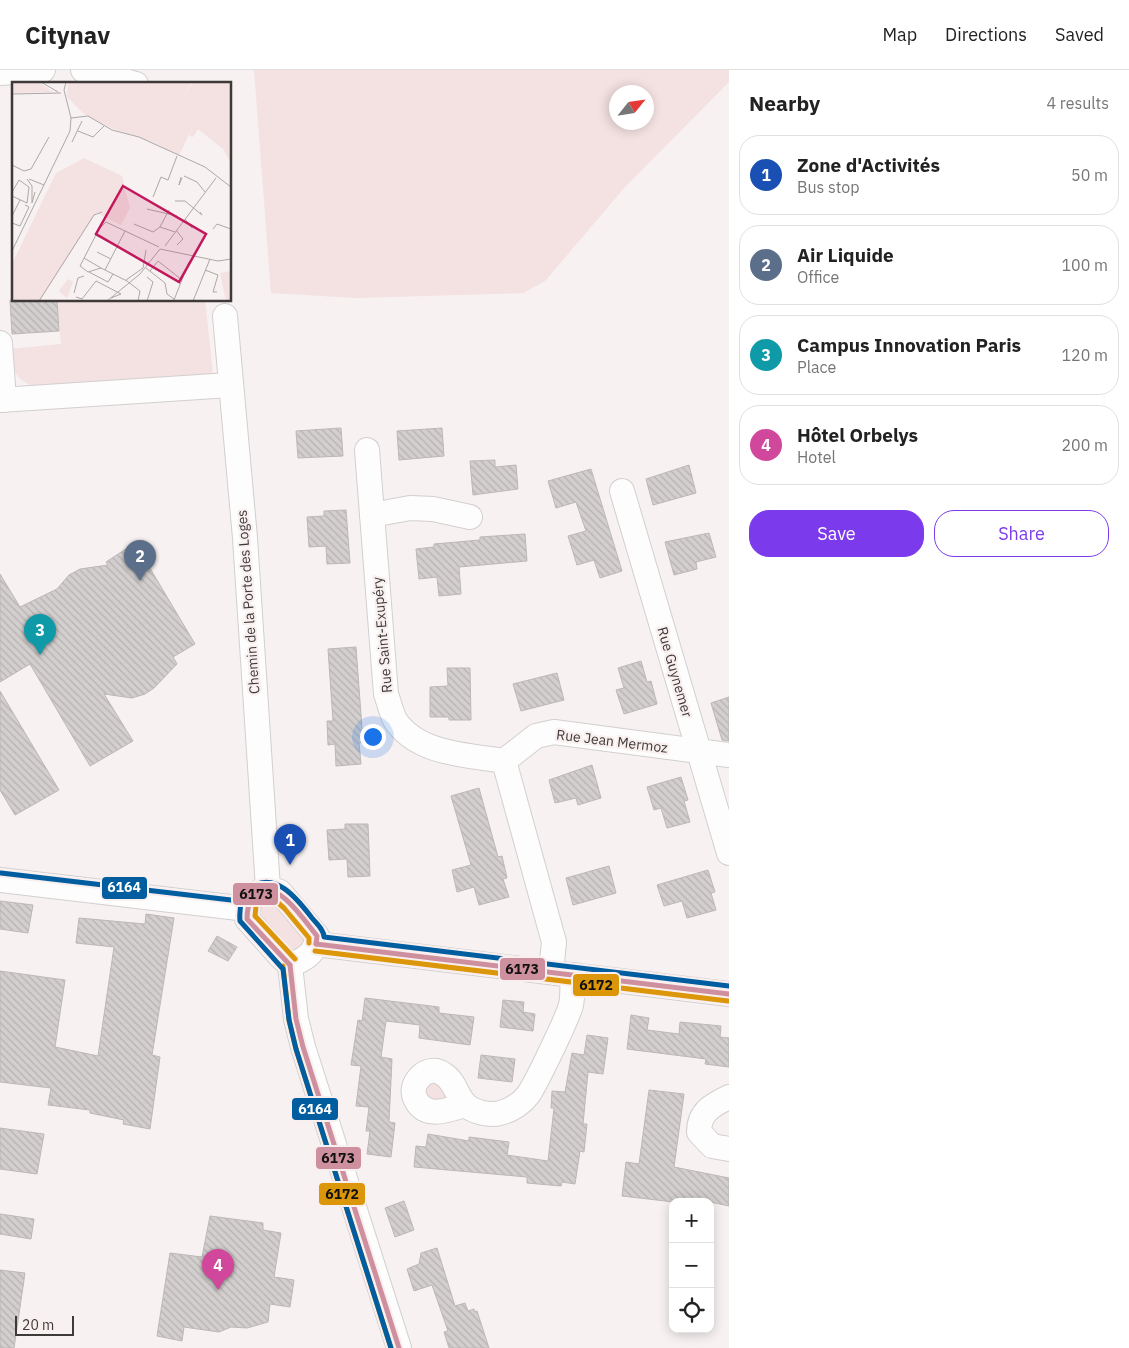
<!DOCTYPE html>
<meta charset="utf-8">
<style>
:root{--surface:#fff;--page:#f6f6f6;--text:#222;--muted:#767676;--line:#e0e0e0;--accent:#7c3aed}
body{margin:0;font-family:"IBM Plex Sans",sans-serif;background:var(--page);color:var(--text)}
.controls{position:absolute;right:15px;bottom:15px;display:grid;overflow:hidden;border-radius:10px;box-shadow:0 2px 12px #0003}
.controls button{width:45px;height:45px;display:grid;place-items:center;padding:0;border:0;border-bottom:1px solid var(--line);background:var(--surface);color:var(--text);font:25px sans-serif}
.compass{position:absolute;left:609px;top:15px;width:45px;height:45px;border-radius:50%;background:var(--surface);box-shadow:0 2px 12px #0003;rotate:60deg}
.scale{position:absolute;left:15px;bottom:12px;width:59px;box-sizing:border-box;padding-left:5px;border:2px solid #3e3a3a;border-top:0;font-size:14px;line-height:18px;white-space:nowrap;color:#3e3a3a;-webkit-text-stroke:4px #f9efef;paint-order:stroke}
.you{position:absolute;left:372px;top:666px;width:18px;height:18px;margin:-12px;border:4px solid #fff;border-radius:50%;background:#1a73e8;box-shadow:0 0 0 8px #1a73e833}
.badge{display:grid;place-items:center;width:32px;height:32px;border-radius:50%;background:var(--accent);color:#fff;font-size:16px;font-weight:700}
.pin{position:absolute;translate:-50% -41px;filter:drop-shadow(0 1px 2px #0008)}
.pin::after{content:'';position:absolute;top:26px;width:18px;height:15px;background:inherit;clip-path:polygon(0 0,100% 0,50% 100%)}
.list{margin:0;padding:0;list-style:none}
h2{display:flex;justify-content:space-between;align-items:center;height:65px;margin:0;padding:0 20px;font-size:21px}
h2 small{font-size:16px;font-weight:400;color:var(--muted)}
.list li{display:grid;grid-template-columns:32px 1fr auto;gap:15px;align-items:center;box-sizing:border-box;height:80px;margin:0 10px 10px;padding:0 10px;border:1px solid var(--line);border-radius:20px}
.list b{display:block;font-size:19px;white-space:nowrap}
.list p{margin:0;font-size:16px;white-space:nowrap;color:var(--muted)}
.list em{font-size:16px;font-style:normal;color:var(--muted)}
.actions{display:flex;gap:10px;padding:15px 20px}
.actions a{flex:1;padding:11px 0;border:1px solid var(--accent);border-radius:20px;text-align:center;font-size:18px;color:var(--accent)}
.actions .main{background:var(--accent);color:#fff}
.icon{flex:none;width:28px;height:28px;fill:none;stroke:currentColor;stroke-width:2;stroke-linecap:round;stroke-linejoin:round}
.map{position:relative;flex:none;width:729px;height:1278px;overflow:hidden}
header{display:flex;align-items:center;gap:30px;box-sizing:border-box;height:70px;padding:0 25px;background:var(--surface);border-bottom:1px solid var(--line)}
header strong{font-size:24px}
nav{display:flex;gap:28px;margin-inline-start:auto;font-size:18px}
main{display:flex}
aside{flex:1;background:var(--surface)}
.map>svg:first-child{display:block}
.grass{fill:#f4e1e1;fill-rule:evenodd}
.building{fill:url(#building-back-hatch);stroke:#bdb8b8}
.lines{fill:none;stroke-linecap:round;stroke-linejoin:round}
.minor-casing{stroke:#d3cfcf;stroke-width:26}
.minor{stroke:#fefdfd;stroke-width:24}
.bus-1-casing{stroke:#f9efef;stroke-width:9}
.bus-2-casing{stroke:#f9efef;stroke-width:9}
.bus-3-casing{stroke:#f9efef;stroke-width:9}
.bus-1{stroke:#ce909e;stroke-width:5}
.bus-2{stroke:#db9609;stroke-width:5}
.bus-3{stroke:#005d9f;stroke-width:5}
.labels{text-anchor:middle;stroke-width:4.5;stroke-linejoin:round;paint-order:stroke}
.street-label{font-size:14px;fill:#3e3a3a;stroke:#f9efef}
.inset-road{fill:none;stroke:#ada8a8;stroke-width:1}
.view{fill:#c2185b;fill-opacity:0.15;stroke:#c2185b;stroke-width:2.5}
.inset-edge{fill:none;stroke:#3e3a3a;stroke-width:2.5}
.line-badge{stroke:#f9efef;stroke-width:2}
.badge-label{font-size:14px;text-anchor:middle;font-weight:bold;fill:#fff}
.pale-badge-label{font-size:14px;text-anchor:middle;font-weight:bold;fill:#111}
</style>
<header>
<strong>Citynav</strong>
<nav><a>Map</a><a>Directions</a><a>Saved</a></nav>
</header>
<main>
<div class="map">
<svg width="729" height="1278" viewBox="0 0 729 1278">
<defs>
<pattern id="building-back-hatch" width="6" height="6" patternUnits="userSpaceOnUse" patternTransform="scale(1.25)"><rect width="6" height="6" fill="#d3cfcf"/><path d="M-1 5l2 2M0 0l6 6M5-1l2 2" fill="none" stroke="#b6b2b2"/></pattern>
</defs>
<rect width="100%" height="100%" fill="#f7f1f1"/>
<g class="grass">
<path d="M254,0H729V12L625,117L545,211L523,223L356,228L271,223ZM646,22V52H616V22Z"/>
<path d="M57,230H205L213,304L36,317C13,309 14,300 9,279L61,274Z"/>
<polygon points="273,829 305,863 306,876 290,883 257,848 260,831"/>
<polygon points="436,1009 455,1031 427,1034 424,1014"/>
</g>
<g class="building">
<polygon points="10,230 57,230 59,261 12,264"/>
<polygon points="341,358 343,386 298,388 296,361"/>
<polygon points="442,358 444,386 399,390 397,361"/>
<polygon points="495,390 495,397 516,395 518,419 473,425 470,391"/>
<polygon points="689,395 696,423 653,435 646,409"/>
<polygon points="591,399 622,501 600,508 594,490 577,495 568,466 586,461 576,432 556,438 548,411"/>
<polygon points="346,440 350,493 327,494 326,476 309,477 307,447 324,446 324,441"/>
<polygon points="709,463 716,487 696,492 697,499 674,505 665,472"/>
<polygon points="525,464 527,491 459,497 461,524 439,526 437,507 419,509 416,479 434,477 434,474 480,470 480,467"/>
<polygon points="135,473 195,574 173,587 177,594 154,618 145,624 132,628 104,624 133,671 90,696 30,594 0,612 0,504 20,537 57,519 69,505 80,499 108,495 106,492"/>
<polygon points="356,577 363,672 359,673 361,694 336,696 335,674 328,675 327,651 333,651 328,579"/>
<polygon points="641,591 647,612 651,611 657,634 624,644 616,620 624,618 618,598"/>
<polygon points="447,598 470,598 471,650 449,650 449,647 430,647 430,617 448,616"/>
<polygon points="557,603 564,630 521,641 513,614"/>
<polygon points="0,621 59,720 15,745 0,720"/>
<polygon points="729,627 729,671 722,670 711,633"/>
<polygon points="592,695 601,728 578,735 576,728 555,733 549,710"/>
<polygon points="681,707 688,730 684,731 690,752 667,758 661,738 654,740 647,717"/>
<polygon points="479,718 498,787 502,786 507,808 503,809 509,827 479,835 474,817 457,822 452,800 471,795 451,726"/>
<polygon points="345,754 368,754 370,806 348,807 347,789 329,790 327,760 345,759"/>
<polygon points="609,796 616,823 573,835 566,808"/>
<polygon points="708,800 715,822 711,823 716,840 687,848 682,831 664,836 657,815"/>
<polygon points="0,831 33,835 28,863 0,859"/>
<polygon points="146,844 174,848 152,985 160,987 150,1059 123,1054 124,1050 90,1043 90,1040 48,1035 51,1018 0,1012 0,901 65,910 55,977 98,986 114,877 76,873 79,848 145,854"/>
<polygon points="217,866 237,877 228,891 208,881"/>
<polygon points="365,928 439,937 439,943 474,947 470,975 419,968 420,955 386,951 381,987 392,989 389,1052 395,1053 391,1087 367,1084 370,1061 366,1061 369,1037 356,1036 361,996 351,995 358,950 362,951"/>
<polygon points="503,930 524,932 523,942 535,944 533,961 500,957"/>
<polygon points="631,945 649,948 647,960 679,964 680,952 721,956 720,967 729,968 729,997 705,994 706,989 627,979"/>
<polygon points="587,965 608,968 603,1004 588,1002 583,1054 587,1054 584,1082 580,1081 575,1114 562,1112 561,1116 527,1113 527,1107 414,1097 416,1076 426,1077 428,1064 469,1071 469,1067 509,1072 507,1085 548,1091 554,1038 551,1038 552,1021 565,1022 572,983 584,985"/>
<polygon points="481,985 515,989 512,1012 478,1008"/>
<polygon points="649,1020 684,1024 674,1097 729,1108 729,1136 710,1132 674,1132 622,1126 626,1092 639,1094"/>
<polygon points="0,1058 44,1064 37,1104 0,1099"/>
<polygon points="404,1131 414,1160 395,1167 385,1138"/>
<polygon points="0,1144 34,1149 31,1169 0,1164"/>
<polygon points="210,1146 263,1153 263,1160 281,1163 274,1207 294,1210 290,1237 270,1234 268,1252 247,1258 231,1257 219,1262 184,1257 182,1271 157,1266 170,1183 202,1187"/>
<polygon points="437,1178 455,1236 465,1233 468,1241 474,1239 475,1242 477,1241 489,1278 449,1278 444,1262 448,1261 432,1215 414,1221 407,1199 419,1194 421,1183"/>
<polygon points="0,1200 25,1203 14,1278 0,1278"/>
</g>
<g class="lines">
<g class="minor-casing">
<g id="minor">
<polyline points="83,0 136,14"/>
<polyline points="0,3 43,0"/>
<polyline points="225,246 245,468 268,818"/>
<polyline points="0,273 4,330"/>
<polyline points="0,330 230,315"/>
<path d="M367,380L386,624C389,632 391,642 395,650C417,684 467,685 504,691L554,872L551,902"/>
<polyline points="622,421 729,783"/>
<polyline points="372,445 410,438 433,439 470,447"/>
<polyline points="504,691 536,666 554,662 729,685"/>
<polyline points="0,810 247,839"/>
<path d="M268,818L280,822L317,866C316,883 306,889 290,895L281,887L247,849C246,834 253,822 268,818Z"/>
<polyline points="316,874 729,924"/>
<polyline points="290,895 296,949 303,977 399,1278"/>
<path d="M729,1027C712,1035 699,1042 699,1062L712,1076L729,1079"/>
<path d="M465,1035C447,1040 425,1050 415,1028C408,1013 428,993 443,1004C455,1011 456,1025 465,1034C472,1042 490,1046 500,1043C512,1040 521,1034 528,1025C536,1014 568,947 571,935C573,926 572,915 573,905"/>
</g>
</g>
<use href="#minor" class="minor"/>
<g class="bus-1-casing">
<g id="bus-1">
<polyline points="316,874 729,924"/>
<polyline points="290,895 296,949 303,977 399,1278"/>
<path d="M290,895L247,849C247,838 249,828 259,822C279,810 306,853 317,866L316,874"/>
</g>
</g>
<g class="bus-2-casing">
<g id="bus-2">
<polyline points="315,881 728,931"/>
<polyline points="295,889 255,846 256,836 265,827 276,831 284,838 309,868 309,873"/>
<polyline points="283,896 289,950 296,979 391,1278"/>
</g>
</g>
<g class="bus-3-casing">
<g id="bus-3">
<polyline points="1,803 248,832"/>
<path d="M391,1278L296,979L289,950L283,899L240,851C239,839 241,827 250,819C274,798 299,831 312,848C317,854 324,860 324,867L729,916"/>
</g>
</g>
<use href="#bus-1" class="bus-1"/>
<use href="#bus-2" class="bus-2"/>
<use href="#bus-3" class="bus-3"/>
</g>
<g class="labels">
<g class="street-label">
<text transform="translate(248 532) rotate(-94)" y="5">Chemin de la Porte des Loges</text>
<text transform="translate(382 565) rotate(-95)" y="5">Rue Saint-Exupéry</text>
<text transform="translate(675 602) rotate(74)" y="5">Rue Guynemer</text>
<text transform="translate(612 671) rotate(7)" y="5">Rue Jean Mermoz</text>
</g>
</g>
<g transform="translate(12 12)">
<rect width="219" height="219" fill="#f7f1f1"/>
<path d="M164,23L181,44L167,73L138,59ZM72,76L110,94L118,126L109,143L84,131L28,219H0V182L44,91ZM219,189V219H214L208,191ZM56,197L61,200L55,216L47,209Z" fill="#f4e1e1"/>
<path d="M56,0H180L168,19L181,0H219V81L211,67L186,47L181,55L177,53L181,44L164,23L138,59L99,46L72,32L55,15Z" fill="#f4e1e1"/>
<path d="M0,0H27L40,10L0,11Z" fill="#f4e1e1"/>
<path class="inset-road" d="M29,0L46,10M0,12L49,11M59,36L76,34L100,48L127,55L193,85L219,105M66,49L81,55L92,44M60,60L70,39M0,83L12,89L19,87L37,55M172,94L185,100L193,110M169,95L167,103L170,96M15,97L20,104V121L23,110M17,97L32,103M0,110L7,98L17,105L15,121L0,114M141,115L149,95L156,98L165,74M163,119H173L190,133L188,130M135,127L165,134M0,134L8,118M173,137L180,146L178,142M0,141L8,144L17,125L13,123M122,142L141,150L148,145L163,150M148,145L157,128M201,147L205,142L219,147M164,148L171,157L165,163M83,153L105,164M153,164L204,96M148,167L206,179L219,177M0,169L58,49L59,36L52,8L54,0M85,170L99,177M72,176L89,186M134,186L153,201L155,212L162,217M93,188L113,149M193,188L206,193L201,210H205M138,189L146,179L170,198M77,190L96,200L101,192M135,195L141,200L135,219M114,198L131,186L134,168M62,211L66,196L72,194M64,215L70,217L84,199L109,212L99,216M162,218L177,180M27,219L82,133L90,130M95,219L128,192L148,167M126,219L128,209L115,199L89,186L76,190L68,184L87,147L94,140L147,165M181,219L198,177"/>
<path class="view" d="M111,104L194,152L167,200L84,152Z"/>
<rect width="219" height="219" class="inset-edge"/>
</g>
<g class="line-badge">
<rect x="101" y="806" width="47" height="24" rx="5" fill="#005d9f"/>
<rect x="232" y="812" width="47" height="24" rx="5" fill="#ce909e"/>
<rect x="499" y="887" width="47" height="24" rx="5" fill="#ce909e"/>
<rect x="572" y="903" width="48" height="24" rx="5" fill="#db9609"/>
<rect x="291" y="1027" width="48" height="24" rx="5" fill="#005d9f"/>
<rect x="315" y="1076" width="47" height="24" rx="5" fill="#ce909e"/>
<rect x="318" y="1112" width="48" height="24" rx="5" fill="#db9609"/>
</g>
<g class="badge-label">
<text x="124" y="822">6164</text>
<text x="315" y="1044">6164</text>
</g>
<g class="pale-badge-label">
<text x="256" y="829">6173</text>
<text x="522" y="904">6173</text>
<text x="596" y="920">6172</text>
<text x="338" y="1093">6173</text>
<text x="342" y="1129">6172</text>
</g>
</svg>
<div class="controls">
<button>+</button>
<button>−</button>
<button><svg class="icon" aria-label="locate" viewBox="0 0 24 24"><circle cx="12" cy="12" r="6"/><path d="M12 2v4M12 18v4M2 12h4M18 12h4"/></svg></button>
</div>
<svg class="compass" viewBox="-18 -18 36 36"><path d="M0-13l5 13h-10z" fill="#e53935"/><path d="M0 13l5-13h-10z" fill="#767676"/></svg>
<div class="scale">20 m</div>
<div class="you"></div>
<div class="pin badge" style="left:290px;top:795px;background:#1a4fb4">1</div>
<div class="pin badge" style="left:140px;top:511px;background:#5c6f8a">2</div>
<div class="pin badge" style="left:40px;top:585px;background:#0f9aa8">3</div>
<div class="pin badge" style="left:218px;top:1220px;background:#d1479c">4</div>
</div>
<aside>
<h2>Nearby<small>4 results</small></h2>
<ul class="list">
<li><span class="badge" style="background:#1a4fb4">1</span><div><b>Zone d'Activités</b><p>Bus stop</p></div><em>50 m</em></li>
<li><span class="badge" style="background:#5c6f8a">2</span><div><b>Air Liquide</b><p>Office</p></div><em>100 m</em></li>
<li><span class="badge" style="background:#0f9aa8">3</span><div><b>Campus Innovation Paris</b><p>Place</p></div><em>120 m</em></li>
<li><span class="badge" style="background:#d1479c">4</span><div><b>Hôtel Orbelys</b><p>Hotel</p></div><em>200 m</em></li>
</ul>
<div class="actions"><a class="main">Save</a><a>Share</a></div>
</aside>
</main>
